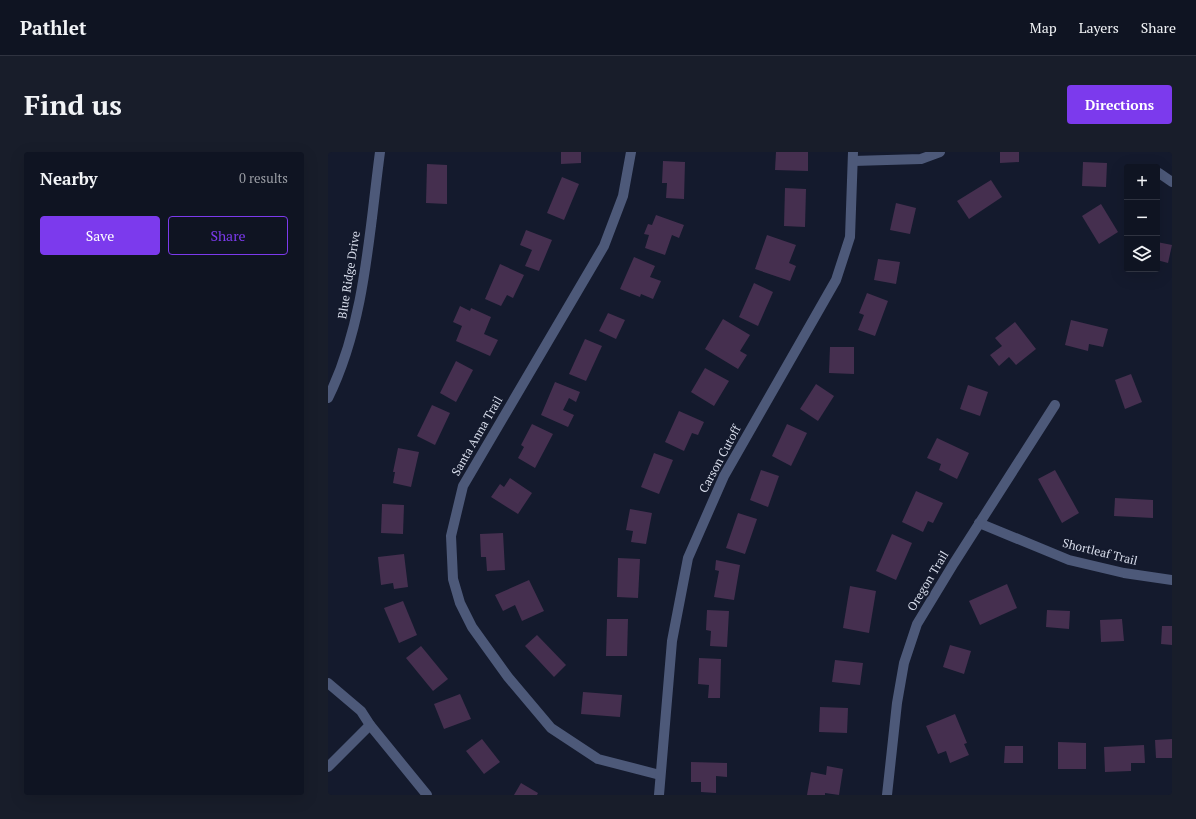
<!DOCTYPE html>
<meta charset="utf-8">
<style>
:root{--surface:#0f1422;--page:#181d2a;--text:#f1f3f6;--muted:#9b9ea5;--line:#2f3340;--accent:#7c3aed}
body{margin:0;font-family:"PT Serif",serif;background:var(--page);color:var(--text)}
.controls{position:absolute;right:12px;top:12px;display:grid;overflow:hidden;border-radius:4px;box-shadow:0 4px 16px #0002}
.controls button{width:36px;height:36px;display:grid;place-items:center;padding:0;border:0;border-bottom:1px solid var(--line);background:var(--surface);color:var(--text);font:20px sans-serif}
.list{margin:0;padding:0;list-style:none}
h2{display:flex;justify-content:space-between;align-items:center;height:52px;margin:0;padding:0 16px;font-size:17px}
h2 small{font-size:13px;font-weight:400;color:var(--muted)}
.actions{display:flex;gap:8px;padding:12px 16px}
.actions a{flex:1;padding:9px 0;border:1px solid var(--accent);border-radius:4px;text-align:center;font-size:14px;color:var(--accent)}
.actions .main{background:var(--accent);color:#fff}
.icon{flex:none;width:22px;height:22px;fill:none;stroke:currentColor;stroke-width:2;stroke-linecap:round;stroke-linejoin:round}
.map{position:relative;flex:none;width:844px;height:643px;overflow:hidden;border-radius:4px}
header{display:flex;align-items:center;gap:24px;box-sizing:border-box;height:56px;padding:0 20px;background:var(--surface);border-bottom:1px solid var(--line)}
header strong{font-size:19px}
nav{display:flex;gap:22px;margin-inline-start:auto;font-size:14px}
.intro{display:flex;align-items:center;justify-content:space-between;box-sizing:border-box;height:96px;padding:0 24px}
h1{margin:0;font-size:28px}
.button{padding:10px 18px;border-radius:4px;background:var(--accent);color:#fff;font-size:14px;font-weight:700}
main{display:flex;gap:24px;padding:0 24px}
aside{flex:1;background:var(--surface);border-radius:4px;box-shadow:0 4px 16px #0002}
.map>svg:first-child{display:block}
.building{fill:#452f4f}
.lines{fill:none;stroke-linecap:round;stroke-linejoin:round}
.minor{stroke:#4d5979;stroke-width:10}
.tertiary{stroke:#4d5979;stroke-width:10}
.labels{text-anchor:middle;stroke-width:4;stroke-linejoin:round;paint-order:stroke}
.street-label{font-size:12px;fill:#d8ddeb;stroke:#141a2d}
</style>
<header>
<strong>Pathlet</strong>
<nav><a>Map</a><a>Layers</a><a>Share</a></nav>
</header>
<div class="intro"><h1>Find us</h1><a class="button">Directions</a></div>
<main>
<aside>
<h2>Nearby<small>0 results</small></h2>
<ul class="list">
</ul>
<div class="actions"><a class="main">Save</a><a>Share</a></div>
</aside>
<div class="map">
<svg width="844" height="643" viewBox="0 0 844 643">
<rect width="100%" height="100%" fill="#141a2d"/>
<g class="building">
<polygon points="233,0 253,0 253,11 233,12"/>
<polygon points="448,0 480,0 480,19 447,18"/>
<polygon points="672,0 691,0 691,10 672,11"/>
<polygon points="335,9 357,10 356,47 338,46 339,31 334,31"/>
<polygon points="755,10 779,11 778,35 754,34"/>
<polygon points="99,12 119,13 119,52 98,51"/>
<polygon points="234,25 251,32 236,68 219,61"/>
<polygon points="663,28 674,45 641,67 629,49"/>
<polygon points="457,36 478,37 477,75 456,74"/>
<polygon points="568,51 588,56 582,82 562,78"/>
<polygon points="773,52 790,80 771,92 754,64"/>
<polygon points="328,63 356,73 351,86 344,83 337,103 317,96 321,83 316,82 320,72 324,73"/>
<polygon points="198,78 224,88 211,119 197,114 204,98 192,93"/>
<polygon points="439,83 468,93 461,111 468,114 462,129 427,117"/>
<polygon points="829,90 844,93 840,111 829,108"/>
<polygon points="306,105 327,114 322,125 333,129 325,147 313,142 312,145 292,137"/>
<polygon points="550,107 572,110 568,132 546,128"/>
<polygon points="172,112 196,123 185,146 179,143 173,154 157,147"/>
<polygon points="426,131 445,140 430,174 411,165"/>
<polygon points="539,141 560,149 547,184 530,178 536,163 531,161"/>
<polygon points="132,154 142,159 143,156 163,165 156,182 170,188 162,204 128,189 134,174 125,170"/>
<polygon points="280,161 297,168 288,187 271,179"/>
<polygon points="395,167 422,183 412,199 419,203 410,217 377,197"/>
<polygon points="743,168 780,177 775,195 761,192 760,199 737,193"/>
<polygon points="687,170 708,197 688,213 681,205 671,214 662,203 674,194 667,186"/>
<polygon points="257,187 274,194 258,229 241,222"/>
<polygon points="502,195 526,195 526,222 501,221"/>
<polygon points="128,209 145,218 128,250 112,241"/>
<polygon points="377,216 401,229 386,254 363,240"/>
<polygon points="803,222 814,250 797,257 787,228"/>
<polygon points="227,230 252,240 248,250 241,246 235,258 246,263 240,275 213,263"/>
<polygon points="488,232 506,244 490,269 472,257"/>
<polygon points="640,233 660,240 652,264 632,257"/>
<polygon points="104,253 122,261 107,293 89,284"/>
<polygon points="351,259 376,270 370,283 364,281 356,299 337,290"/>
<polygon points="204,272 225,282 207,316 190,306 196,295 193,293"/>
<polygon points="459,272 479,281 463,314 444,304"/>
<polygon points="609,286 641,301 629,327 611,318 613,312 599,306"/>
<polygon points="70,296 91,300 83,335 65,331 67,320 65,320"/>
<polygon points="326,301 345,308 331,342 313,335"/>
<polygon points="433,318 451,324 440,355 422,348"/>
<polygon points="727,318 751,361 734,371 710,327"/>
<polygon points="182,326 204,341 190,362 163,345 172,332 176,335"/>
<polygon points="588,339 615,351 605,371 600,369 595,380 574,370"/>
<polygon points="787,346 825,348 825,366 786,364"/>
<polygon points="54,352 76,353 75,382 53,381"/>
<polygon points="302,357 324,361 318,392 303,390 305,379 298,378"/>
<polygon points="410,361 429,367 417,402 398,396"/>
<polygon points="175,381 177,418 159,419 158,405 153,405 152,382"/>
<polygon points="564,382 584,391 568,428 548,419"/>
<polygon points="76,402 80,435 66,437 65,431 53,433 50,405"/>
<polygon points="290,406 312,407 310,446 289,445"/>
<polygon points="388,408 412,413 406,448 386,445 391,419 387,418"/>
<polygon points="201,428 216,459 194,469 187,453 175,459 167,443"/>
<polygon points="679,432 689,456 652,473 641,449"/>
<polygon points="522,434 548,439 541,481 515,476"/>
<polygon points="75,449 89,483 71,491 56,456"/>
<polygon points="379,458 401,459 399,495 382,494 383,479 378,478"/>
<polygon points="719,458 742,459 741,477 718,475"/>
<polygon points="279,467 300,467 299,504 278,504"/>
<polygon points="794,467 796,489 773,490 772,468"/>
<polygon points="834,474 844,474 844,493 833,492"/>
<polygon points="209,483 238,513 226,525 197,494"/>
<polygon points="622,493 643,499 636,522 615,515"/>
<polygon points="93,494 120,527 105,539 78,506"/>
<polygon points="371,506 393,507 392,546 380,546 381,533 370,532"/>
<polygon points="507,508 535,511 532,533 504,530"/>
<polygon points="255,540 294,543 292,565 253,562"/>
<polygon points="132,542 143,567 116,577 106,552"/>
<polygon points="492,555 520,556 519,581 491,580"/>
<polygon points="627,562 639,591 636,592 641,603 622,611 618,599 610,602 598,574"/>
<polygon points="154,587 172,610 156,622 138,599"/>
<polygon points="844,587 844,606 828,606 827,588"/>
<polygon points="730,590 758,591 758,617 730,617"/>
<polygon points="816,593 817,611 803,611 803,619 777,620 776,595"/>
<polygon points="677,594 695,594 695,611 676,611"/>
<polygon points="363,610 399,611 399,625 388,624 388,641 373,640 373,630 363,630"/>
<polygon points="499,614 515,617 511,643 497,641 497,643 479,643 483,620 498,623"/>
<polygon points="193,631 210,641 209,643 186,643"/>
</g>
<g class="lines">
<g class="minor">
<polyline points="303,0 295,44 276,94 135,334 123,384 125,427 132,451 144,475 180,525 223,576 270,607 332,623"/>
<polyline points="525,9 593,7 612,0"/>
<polyline points="831,21 844,30"/>
<polyline points="651,371 741,408 796,421 844,428"/>
<polyline points="0,531 33,559 42,573 99,643"/>
<polyline points="0,615 42,573"/>
<polyline points="331,643 344,489 360,406 396,324 508,128 522,85 525,0"/>
<polyline points="559,643 569,551 576,511 589,472 626,411 727,253"/>
</g>
<path class="tertiary" d="M0,246C37,171 41,82 52,0"/>
</g>
<g class="labels">
<g class="street-label">
<text transform="translate(21 123) rotate(-81)" y="4">Blue Ridge Drive</text>
<text transform="translate(149 284) rotate(-60)" y="4">Santa Anna Trail</text>
<text transform="translate(392 307) rotate(-62)" y="4">Carson Cutoff</text>
<text transform="translate(772 400) rotate(14)" y="4">Shortleaf Trail</text>
<text transform="translate(600 429) rotate(-59)" y="4">Oregon Trail</text>
</g>
</g>
</svg>
<div class="controls">
<button>+</button>
<button>−</button>
<button><svg class="icon" aria-label="layers" viewBox="0 0 24 24"><path d="M12 4l9 5-9 5-9-5zM3 14l9 5 9-5"/></svg></button>
</div>
</div>
</main>
